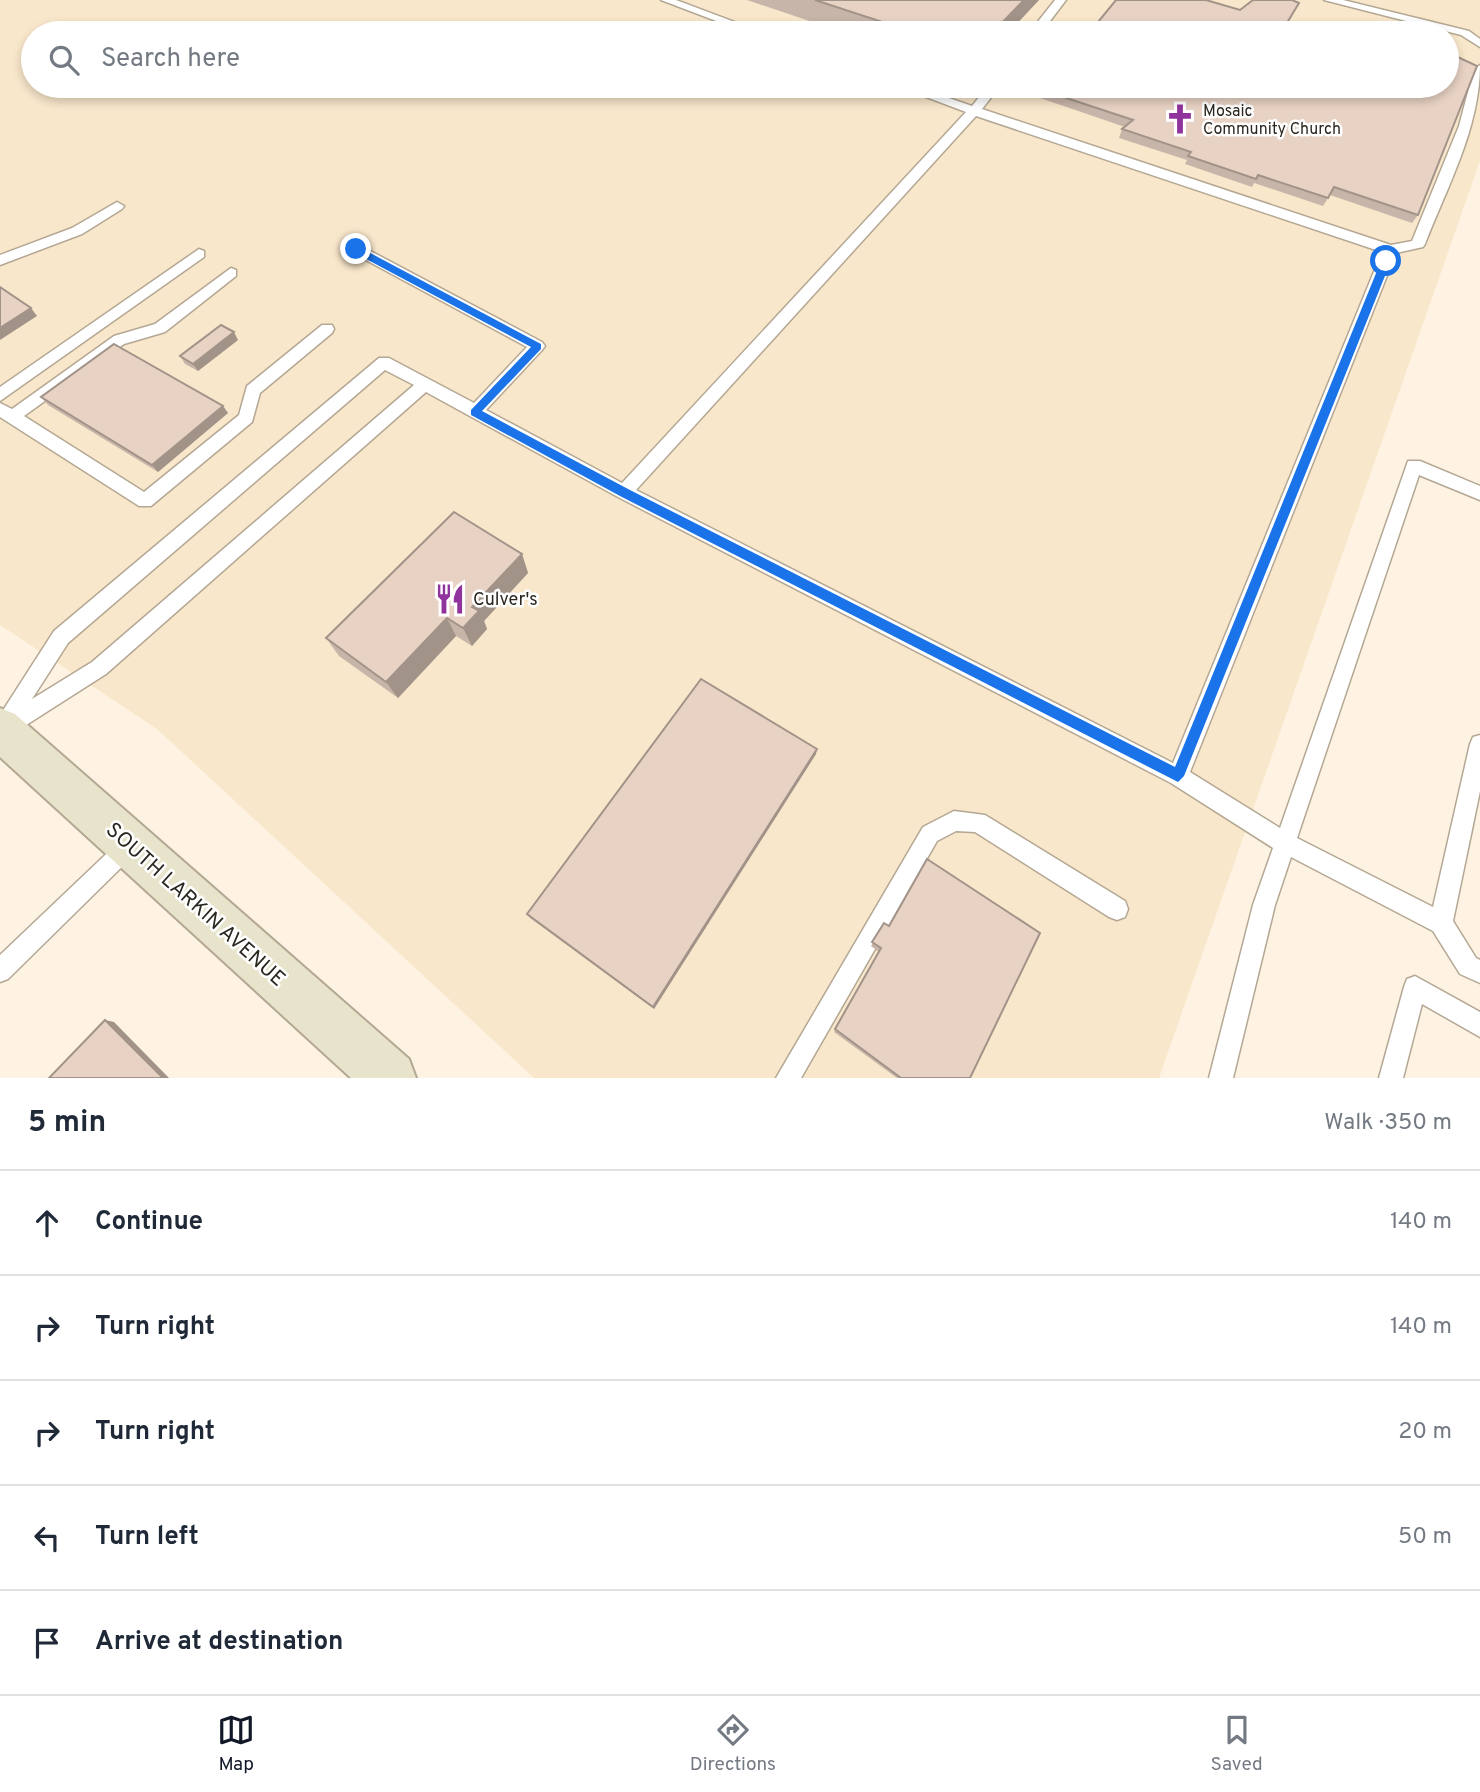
<!DOCTYPE html>
<meta charset="utf-8">
<style>
:root{--surface:#fff;--page:#f6f6f7;--text:#1f2937;--muted:#747a83;--line:#e0e1e3;--accent:#111827}
body{margin:0;font-family:Overpass,sans-serif;background:var(--page);color:var(--text)}
.stop{position:absolute;width:21px;height:21px;margin:-16px;border:5px solid #1a73e8;border-radius:50%;background:#fff}
.stop.end{background:#1a73e8;border-color:#fff;box-shadow:0 2px 7px #0008}
.list{margin:0;padding:0;list-style:none}
h2{display:flex;justify-content:space-between;align-items:center;height:91px;margin:0;padding:0 28px;font-size:30px}
h2 small{font-size:23px;font-weight:400;color:var(--muted)}
.list li{display:grid;grid-template-columns:46px 1fr auto;gap:21px;align-items:center;box-sizing:border-box;height:105px;padding:0 28px;border-top:2px solid var(--line)}
.list b{display:block;font-size:26px;white-space:nowrap}
.list em{font-size:23px;font-style:normal;color:var(--muted)}
.icon{flex:none;width:38px;height:38px;fill:none;stroke:currentColor;stroke-width:2;stroke-linecap:round;stroke-linejoin:round}
.map{position:relative;flex:none;width:1480px;height:1078px;overflow:hidden}
.search{position:absolute;background:var(--surface);box-shadow:0 4px 10px #0003;left:21px;right:21px;top:21px;height:77px;display:flex;align-items:center;gap:18px;box-sizing:border-box;padding:0 24px;border-radius:38px;color:var(--muted);font-size:26px}
.sheet{height:616px;background:var(--surface)}
nav{display:flex;justify-content:space-around;align-items:center;box-sizing:border-box;height:98px;border-top:2px solid var(--line);background:var(--surface);font-size:19px;color:var(--muted)}
nav a{display:grid;justify-items:center;gap:4px}
nav .on{color:var(--accent)}
.map>svg:first-child{display:block}
.built{fill:#f9e7cb;fill-rule:evenodd}
.lines{fill:none;stroke-linecap:round;stroke-linejoin:round}
.service-casing{stroke:#b4a793;stroke-width:3}
.secondary-casing{stroke:#b4a793;stroke-width:4}
.service{fill:#fff;fill-rule:evenodd}
.secondary{fill:#e8e4cc;fill-rule:evenodd}
.wall{fill:#c8b5a9}
.shaded-wall{fill:#a29389}
.building{fill:#e8d2c4;stroke:#a29389;stroke-width:2}
.route{fill:#1a73e8}
.labels{text-anchor:middle;stroke-width:5;stroke-linejoin:round;paint-order:stroke}
.far-poi-label{font-size:16px;fill:#2b261e;stroke:#fff;text-anchor:start}
.poi-label{font-size:18px;fill:#2b261e;stroke:#fff;text-anchor:start}
.near-street-label{font-size:21px;fill:#2b261e;stroke:#fff}
</style>
<div class="map">
<svg width="1480" height="1078" viewBox="0 0 1480 1078">
<rect width="100%" height="100%" fill="#fef3e3"/>
<path class="built" d="M0,0H1480V161L1159,1078H534L157,729L0,625ZM33,33H1447V86H33Z"/>
<g class="lines">
<g class="service-casing">
<g id="service">
<polygon points="661,0 676,0 764,33 748,33"/>
<polygon points="1055,0 1066,0 1041,33 1029,33"/>
<polygon points="1324,0 1343,0 1469,31 1480,39 1480,47 1461,35"/>
<path d="M1480,65C1480,128 1447,187 1425,244L1423,247L1396,253L1190,772L1280,828L1408,461H1420L1480,486V500L1419,475L1297,838L1433,907L1470,744L1473,737L1480,735V791L1453,921L1476,958L1480,960V983L1460,974L1433,931L1291,857L1275,905L1233,1078H1209L1253,905L1273,848L1171,783L618,497L426,392L106,674L9,736L0,738V715L54,631L379,358H389L474,403L527,347L351,252V246H361L542,342L545,346L542,350L486,410L622,483L966,112L897,86H914L972,106L988,86H1000L982,109L1391,245L1412,241L1459,126L1474,69ZM976,116L1382,252L1173,763L636,490ZM385,370L414,385L92,662L32,699L68,643Z"/>
<polygon points="117,202 124,206 122,209 82,234 0,265 0,255 72,228"/>
<polygon points="199,249 204,251 204,257 0,401 0,387"/>
<polygon points="231,268 236,270 236,276 165,332 124,344 24,416 144,492 239,415 247,386 322,325 332,325 334,329 332,333 260,393 252,422 151,506 139,506 0,417 0,403 12,409 114,336 155,324"/>
<polygon points="954,811 985,815 1125,901 1128,909 1125,917 1117,920 1109,917 975,832 956,831 937,841 801,1078 776,1078 923,827"/>
<polygon points="130,834 137,838 141,845 137,852 8,979 0,982 0,955 123,838"/>
<polygon points="1415,976 1480,1012 1480,1037 1422,1004 1403,1078 1379,1078 1404,987 1407,979"/>
</g>
</g>
<g class="secondary-casing">
<polygon id="secondary" points="0,708 15,714 409,1059 416,1078 351,1078 0,757"/>
</g>
<use href="#service" class="service"/>
<use href="#secondary" class="secondary"/>
</g>
<g class="wall">
<polygon points="747,0 1039,0 1008,33 845,33"/>
<polygon points="1042,90 1418,215 1412,223 1330,195 1323,206 1254,183 1252,187 1185,164 1187,160 1119,138 1122,129 1125,127 1040,98"/>
<polygon points="238,340 198,371 185,364 180,356"/>
<polygon points="41,397 223,406 228,413 158,472 48,405"/>
<polygon points="522,554 528,573 484,621 487,629 472,646 456,636 398,698 339,656 326,638"/>
<polygon points="816,754 654,1009 530,918 527,914"/>
<polygon points="884,923 970,1078 897,1078 834,1032 879,952 871,946"/>
</g>
<g class="shaded-wall">
<polygon points="1024,0 1039,0 1008,33 992,33"/>
<polygon points="31,308 37,316 0,340 0,328"/>
<polygon points="234,332 238,340 198,371 193,364"/>
<polygon points="223,406 228,413 158,472 152,465"/>
<polygon points="522,554 528,573 484,621 487,629 472,646 463,628 472,607"/>
<polygon points="447,618 456,636 398,698 386,682"/>
<polygon points="817,749 816,754 654,1009 653,1007"/>
<polygon points="105,1020 114,1022 169,1078 163,1078"/>
</g>
<g class="building">
<polygon points="815,0 1024,0 992,33 916,33"/>
<polygon points="1116,0 1206,0 1240,10 1253,0 1292,0 1299,3 1287,23 1323,33 1089,33"/>
<polygon points="1447,52 1477,66 1418,215 1334,187 1328,198 1258,175 1256,179 1188,156 1191,152 1122,129 1133,120 1042,90 1045,86 1447,86"/>
<polygon points="0,287 31,308 0,328"/>
<polygon points="221,325 234,332 193,364 180,356"/>
<polygon points="114,344 223,406 152,465 41,397"/>
<polygon points="454,512 522,554 472,607 479,611 463,628 447,618 386,682 326,638"/>
<polygon points="701,679 817,749 653,1007 527,914"/>
<polygon points="927,859 1040,933 970,1078 901,1078 835,1029 881,948 872,942 884,923 889,926"/>
<polygon points="105,1020 163,1078 49,1078"/>
</g>
<polygon class="route" points="353,247 359,247 541,344 541,349 482,411 628,489 1175,767 1381,261 1386,258 1391,261 1184,776 1178,782 620,496 471,415 471,410 531,347 353,252"/>
<defs>
<g id="church-bare" transform="scale(2.415)"><path d="M-1.2-6h2.4v3.5h3.3v2.4h-3.3V6h-2.4V-.1h-3.3v-2.4h3.3Z" fill="#91339c" stroke="#fff" stroke-width="2.5" paint-order="stroke"/></g>
<g id="restaurant-bare" transform="scale(2.415)"><path d="M-5-6h1v4h1v-4h1v4h1v-4h1v5L-1.5 .5V6h-2V.5L-5-1ZM5-6V6H3V1.5H1.5Q1.5-4 5-6Z" fill="#91339c" stroke="#fff" stroke-width="2.5" paint-order="stroke"/></g>
</defs>
<g fill-rule="evenodd">
<use href="#church-bare" x="1180" y="119"/>
<use href="#restaurant-bare" x="450" y="599"/>
</g>
<g class="labels">
<g class="far-poi-label">
<text x="1203" y="116">Mosaic<tspan x="1203" dy="18">Community Church</tspan></text>
</g>
<g class="poi-label">
<text x="473" y="605">Culver's</text>
</g>
<g class="near-street-label">
<text transform="translate(196 904) rotate(42)" y="7">SOUTH LARKIN AVENUE</text>
</g>
</g>
</svg>
<div class="stop" style="left:1386px;top:261px"></div>
<div class="stop end" style="left:356px;top:249px"></div>
<div class="search"><svg class="icon" aria-label="search" viewBox="0 0 24 24"><circle cx="10" cy="10" r="6"/><path d="M15 15l6 6"/></svg>Search here</div>
</div>
<section class="sheet">
<h2>5 min<small>Walk · 350 m</small></h2>
<ul class="list">
<li><svg class="icon" aria-label="ahead" viewBox="0 0 24 24"><path d="M12 20V5M6 11l6-6 6 6"/></svg><div><b>Continue</b></div><em>140 m</em></li>
<li><svg class="icon" aria-label="right" viewBox="0 0 24 24"><path d="M7 20v-9h11M14 6l5 5-5 5"/></svg><div><b>Turn right</b></div><em>140 m</em></li>
<li><svg class="icon" aria-label="right" viewBox="0 0 24 24"><path d="M7 20v-9h11M14 6l5 5-5 5"/></svg><div><b>Turn right</b></div><em>20 m</em></li>
<li><svg class="icon" aria-label="left" viewBox="0 0 24 24"><path d="M17 20v-9H6M10 6l-5 5 5 5"/></svg><div><b>Turn left</b></div><em>50 m</em></li>
<li><svg class="icon" aria-label="arrive" viewBox="0 0 24 24"><path d="M6 21V4h12l-3 4 3 4H6"/></svg><div><b>Arrive at destination</b></div></li>
</ul>
</section>
<nav>
<a class="on"><svg class="icon" aria-label="map" viewBox="0 0 24 24"><path d="M3 6l6-2 6 2 6-2v14l-6 2-6-2-6 2zM9 4v14M15 6v14"/></svg>Map</a>
<a><svg class="icon" aria-label="directions" viewBox="0 0 24 24"><path d="M12 3l9 9-9 9-9-9zM9 14v-3h6M13 9l2 2-2 2"/></svg>Directions</a>
<a><svg class="icon" aria-label="saved" viewBox="0 0 24 24"><path d="M7 4h10v16l-5-4-5 4z"/></svg>Saved</a>
</nav>
